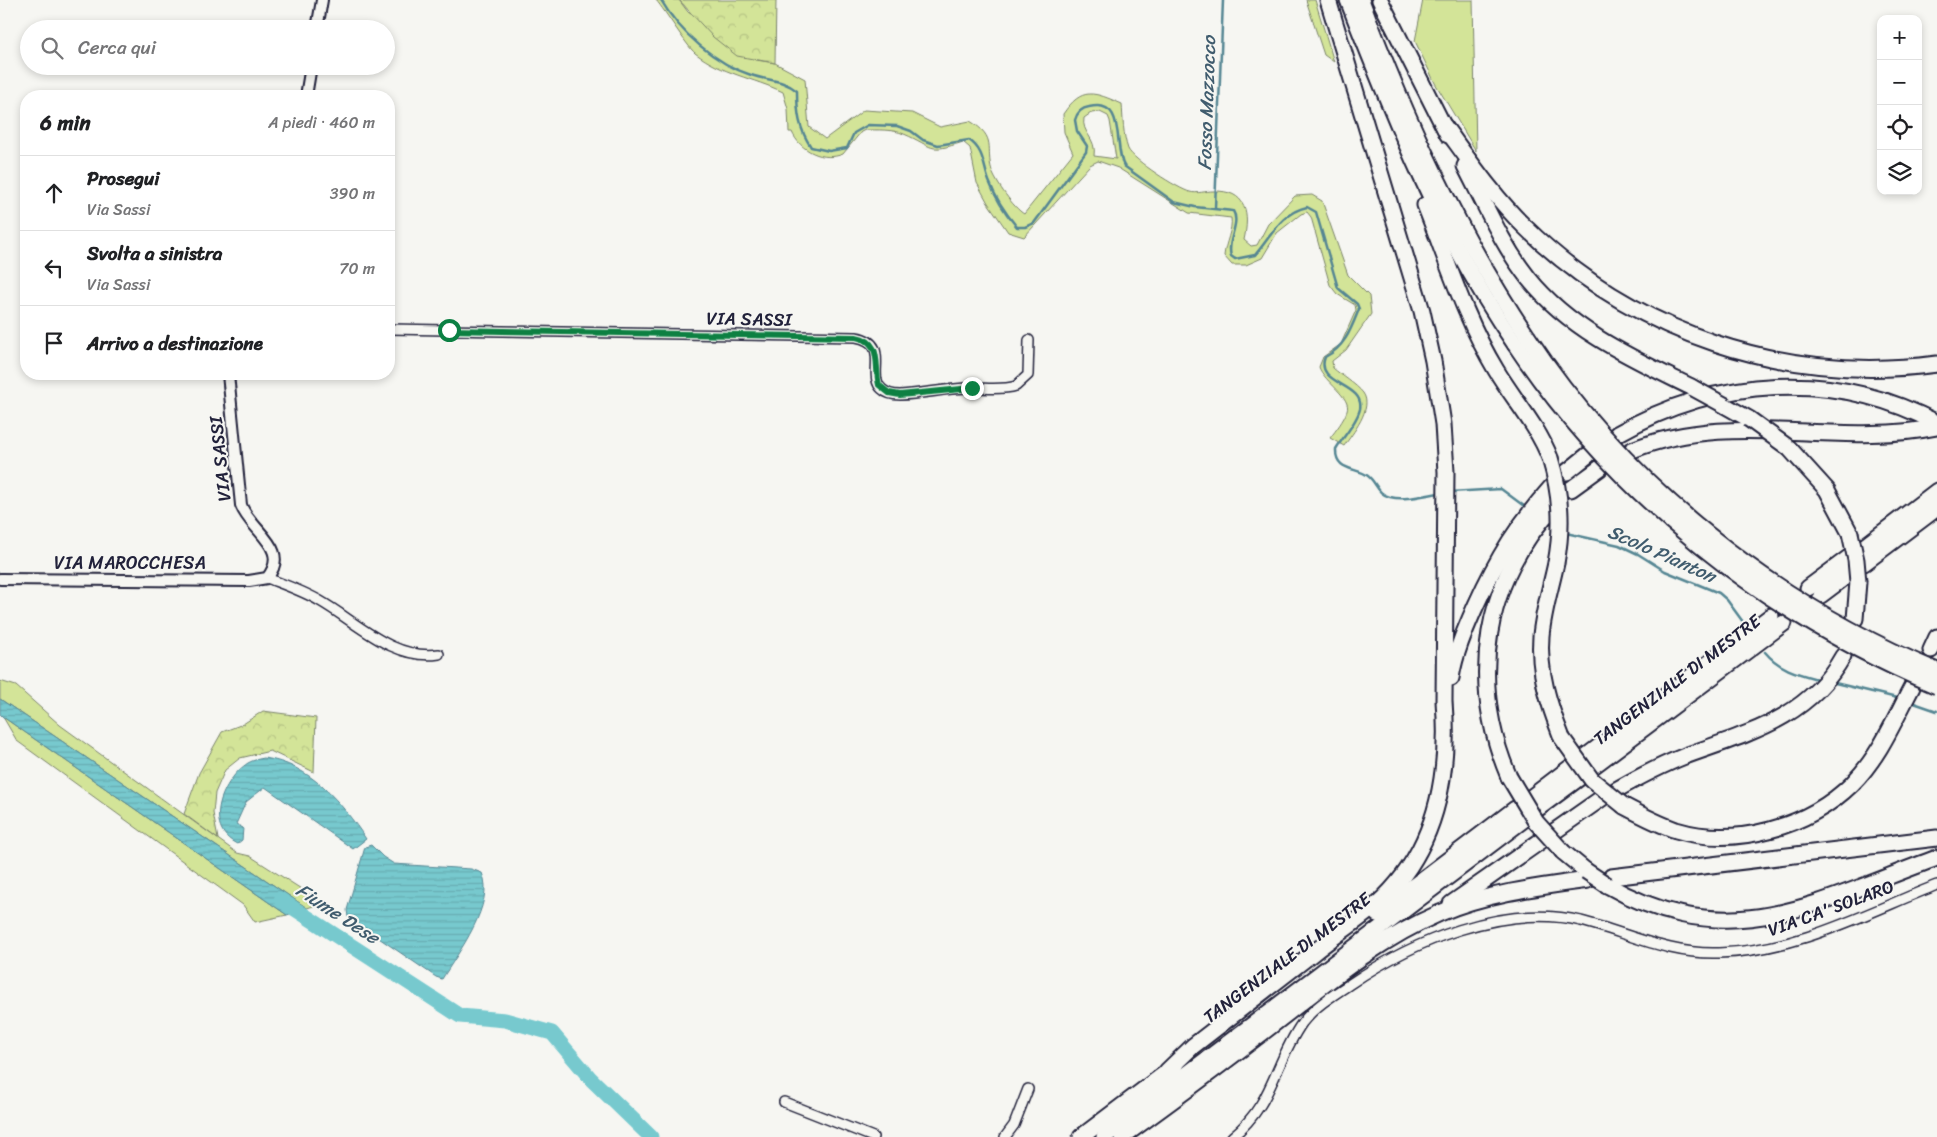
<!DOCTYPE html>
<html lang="it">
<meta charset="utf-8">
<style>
:root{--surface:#fff;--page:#f2f2f2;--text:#202124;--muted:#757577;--line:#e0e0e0}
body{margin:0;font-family:Sriracha,sans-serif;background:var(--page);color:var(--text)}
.controls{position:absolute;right:15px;top:15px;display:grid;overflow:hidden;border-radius:10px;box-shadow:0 2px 8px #0003}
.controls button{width:45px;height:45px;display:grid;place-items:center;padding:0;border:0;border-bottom:1px solid var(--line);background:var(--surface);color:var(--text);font:25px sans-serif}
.stop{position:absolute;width:15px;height:15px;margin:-11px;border:4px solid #0b8043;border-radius:50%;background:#fff}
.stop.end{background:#0b8043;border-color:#fff;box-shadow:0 1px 5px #0008}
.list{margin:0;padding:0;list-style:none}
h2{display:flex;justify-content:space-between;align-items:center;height:65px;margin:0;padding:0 20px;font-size:21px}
h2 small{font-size:16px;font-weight:400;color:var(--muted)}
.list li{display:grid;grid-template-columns:32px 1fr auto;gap:15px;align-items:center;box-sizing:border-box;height:75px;padding:0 20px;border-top:1px solid var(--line)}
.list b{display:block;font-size:19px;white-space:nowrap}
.list p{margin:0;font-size:16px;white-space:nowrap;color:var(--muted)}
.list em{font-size:16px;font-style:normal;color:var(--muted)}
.icon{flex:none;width:28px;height:28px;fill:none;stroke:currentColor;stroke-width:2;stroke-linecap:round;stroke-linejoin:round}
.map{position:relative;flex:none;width:1937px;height:1137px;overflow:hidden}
.search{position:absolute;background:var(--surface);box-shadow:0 2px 8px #0003;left:20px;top:20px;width:375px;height:55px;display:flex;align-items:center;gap:12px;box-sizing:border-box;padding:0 18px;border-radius:28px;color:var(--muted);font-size:19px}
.panel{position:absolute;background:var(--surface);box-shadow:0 2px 8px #0003;left:20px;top:90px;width:375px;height:290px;border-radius:20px}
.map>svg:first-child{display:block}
.grass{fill:#d3e498;stroke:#7a836a;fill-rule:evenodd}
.forest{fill:url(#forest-crowns);stroke:#7a836a}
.water{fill:url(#water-rules);stroke:#558693}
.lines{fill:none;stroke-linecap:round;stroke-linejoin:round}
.stream{stroke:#558693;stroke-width:2.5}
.river{stroke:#77c9ce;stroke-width:15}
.minor-casing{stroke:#22223b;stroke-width:12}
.tertiary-casing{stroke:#22223b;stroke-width:14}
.motorway-casing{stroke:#22223b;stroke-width:19}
.minor{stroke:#f6f6f2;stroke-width:9}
.tertiary{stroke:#f6f6f2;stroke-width:10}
.motorway{stroke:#f6f6f2;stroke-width:15}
.motorway-bridge-casing{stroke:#22223b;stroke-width:19;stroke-linecap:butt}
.motorway-bridge{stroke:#f6f6f2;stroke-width:15}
.route{stroke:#0b8043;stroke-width:6}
.labels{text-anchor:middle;stroke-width:4;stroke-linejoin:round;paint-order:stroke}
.street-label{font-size:18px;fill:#22223b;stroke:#f6f6f2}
.water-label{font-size:19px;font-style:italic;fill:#405c6e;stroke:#f6f6f2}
</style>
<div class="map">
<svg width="1937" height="1137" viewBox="0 0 1937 1137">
<defs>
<pattern id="forest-crowns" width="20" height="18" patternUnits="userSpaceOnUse" patternTransform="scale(1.25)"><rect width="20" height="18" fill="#d3e498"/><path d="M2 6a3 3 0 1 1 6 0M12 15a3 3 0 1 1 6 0" fill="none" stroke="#b5c384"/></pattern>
<pattern id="water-rules" width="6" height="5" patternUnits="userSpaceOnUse" patternTransform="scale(1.25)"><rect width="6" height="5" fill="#77c9ce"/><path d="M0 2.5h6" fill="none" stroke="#67acb2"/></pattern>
</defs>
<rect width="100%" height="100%" fill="#f6f6f2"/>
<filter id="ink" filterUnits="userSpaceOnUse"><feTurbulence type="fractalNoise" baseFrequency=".02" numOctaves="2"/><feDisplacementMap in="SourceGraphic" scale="10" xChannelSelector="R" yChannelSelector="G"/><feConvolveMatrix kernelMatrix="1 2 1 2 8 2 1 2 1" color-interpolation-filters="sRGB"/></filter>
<g filter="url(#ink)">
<g class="grass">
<path d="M656,0H679L688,12L756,60L775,63L805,79L809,127L825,139L864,110L912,113L940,127L970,121C998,138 985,148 992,171C996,183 1014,208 1024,214L1073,153L1064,132L1063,114C1082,86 1094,92 1122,104C1123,118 1123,135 1128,149C1133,160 1178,189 1190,192C1197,194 1206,191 1213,191C1247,190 1250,213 1244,240L1251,246L1257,245L1268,224L1295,196L1312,195L1322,201L1348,275L1369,296L1371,314L1346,350L1332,361L1333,368C1342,376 1356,384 1363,393C1374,408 1352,434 1344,446L1330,438C1336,430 1344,420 1347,411C1352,397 1324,382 1319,367L1323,357L1341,344L1356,310L1355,305L1337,294L1330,285L1311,217L1307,212L1301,214L1277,233L1262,258L1246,265H1232L1224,256C1225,243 1233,230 1231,218L1189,213L1118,168L1098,161L1090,165L1024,237L1008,232L988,203L977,183L970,148L963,142C927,154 935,147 904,134C893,129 877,130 865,130L861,132L843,154C824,162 800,151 792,132H789L788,109L783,92C753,78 722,74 695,53C686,45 666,12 656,0ZM1100,112L1108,116L1110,121L1116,159L1094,156C1097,138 1081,133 1084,118L1091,113Z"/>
<polygon points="1306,0 1315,0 1334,62 1324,55"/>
<polygon points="1423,0 1473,0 1476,151 1435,83 1415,41"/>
<polygon points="0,681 16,686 60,725 237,853 250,856 323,903 307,908 0,699"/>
<polygon points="3,717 287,915 255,922 243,905 17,741"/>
</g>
<g class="forest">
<polygon points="679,0 776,0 775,63 737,56 713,37"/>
<polygon points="263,711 316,718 314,772 270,751 240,758 225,770 215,793 213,813 218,839 184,814 199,773 222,732 243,724"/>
</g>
<g class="water">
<polygon points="0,699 307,908 287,915 3,717 0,714"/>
<path d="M264,758C310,764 342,803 366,839L353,849L265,787L246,802L236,824L243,828L242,840L237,844C202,827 223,779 248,763C253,760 259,759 264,758Z"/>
<path d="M371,845L383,857L394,864L471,869L482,873C496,903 458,953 442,979L436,977L348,917L347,910L365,847Z"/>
</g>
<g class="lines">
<g class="stream">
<path d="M661,0C679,32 716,64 751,75C768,81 783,79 797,91C797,113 799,129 811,147L829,151L847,148L854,133L868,125L897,126L911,131L923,140L938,145L969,140C984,150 983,165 989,181C995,197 1006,214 1017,227H1025L1034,223L1086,152L1087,146L1077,131L1075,120C1077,113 1081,108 1089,107C1127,98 1113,147 1124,166L1174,202L1195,207L1233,211C1241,223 1226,241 1231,256L1235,259L1255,255C1272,236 1280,213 1307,207L1316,212L1338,288L1357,304L1359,309C1351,329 1345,347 1325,357C1314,385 1365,383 1360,409C1357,422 1343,437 1336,449C1335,472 1357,467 1368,476C1377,483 1377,494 1390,497C1405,501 1424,495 1440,493"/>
<polyline points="1215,208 1223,0"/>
<polyline points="1450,492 1501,489 1528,509"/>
<polyline points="1566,533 1619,545 1638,554 1665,571 1719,593 1727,600 1746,626"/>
<path d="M1765,652C1780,670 1799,674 1821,680"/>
<polyline points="1831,682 1901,699"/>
<polyline points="1911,702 1937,711"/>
</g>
<polyline class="river" points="281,900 460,1016 505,1020 552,1033 591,1079 651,1137"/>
<g class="minor-casing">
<g id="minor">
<path d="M389,329L856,337C892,343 866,375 882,389C887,394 894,395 900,395C922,394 944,389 966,388C982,387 1000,391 1016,386L1028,375L1029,340"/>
<path d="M267,578C285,585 303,591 320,601C357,622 393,661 439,654"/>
<polyline points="784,1102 873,1137"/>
<polyline points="1005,1137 1014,1125 1028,1089"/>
<path d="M1232,1137C1274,1103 1274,1063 1302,1023C1314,1007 1333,995 1350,984C1413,941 1503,903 1581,921C1628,933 1669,955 1719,953C1797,951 1866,913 1937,885"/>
</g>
</g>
<g class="tertiary-casing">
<g id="tertiary">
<polyline points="317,29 322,0"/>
<polyline points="306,96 311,66"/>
<path d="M0,579L249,581L267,578C292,548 250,531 241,505L228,374"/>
</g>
</g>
<g class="motorway-casing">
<g id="motorway">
<path d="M1348,0C1394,119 1442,238 1515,344"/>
<path d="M1361,0C1405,117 1457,232 1527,336"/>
<polyline points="1380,0 1448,135"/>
<path d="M1444,126C1469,160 1494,197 1524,226C1634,334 1785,384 1937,364"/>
<path d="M1465,166C1485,204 1502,245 1529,279C1571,331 1634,359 1693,388"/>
<path d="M1425,205C1447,260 1465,319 1496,370C1514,400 1537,425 1550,458"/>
<polyline points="1726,406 1749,419"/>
<path d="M1617,434C1717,377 1833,368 1937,423"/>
<polyline points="1789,448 1827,490 1850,533"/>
<path d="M1632,450C1732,409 1835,448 1937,427"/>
<polyline points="1567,472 1588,455"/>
<polyline points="1571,489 1600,468"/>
<polyline points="1861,549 1937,491"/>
<path d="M1556,563C1551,587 1543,612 1541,636C1538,671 1549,705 1562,738"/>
<polyline points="1864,563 1937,508"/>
<polyline points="1808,588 1851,556"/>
<polyline points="1821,595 1853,571"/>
<polyline points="1855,619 1858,582"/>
<polyline points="1931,650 1937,637"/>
<path d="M1451,678C1455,652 1466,628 1476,605C1497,558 1519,523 1553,485"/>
<polyline points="1584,758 1771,616"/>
<polyline points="1592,767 1784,623"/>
<path d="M1509,777C1468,681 1483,579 1557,503"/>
<path d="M1616,790C1639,777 1662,765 1685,756C1748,733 1808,719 1843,656"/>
<polyline points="1529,799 1571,767"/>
<path d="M1624,806C1641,815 1658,824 1676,830C1736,848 1808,827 1852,784C1879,757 1894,721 1912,687"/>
<polyline points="1537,809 1579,778"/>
<polyline points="1563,852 1586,871"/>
<polyline points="1611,877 1937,838"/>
<path d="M1607,885C1731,956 1818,901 1937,858"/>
<polyline points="1451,904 1602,798"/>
<polyline points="1377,914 1515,809"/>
<path d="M1167,1071L1193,1046C1233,1015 1273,984 1313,953C1333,937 1356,922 1376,905C1436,852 1450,776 1444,701L1446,472L1443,424L1433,361L1422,311L1328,0"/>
<polyline points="1081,1137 1175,1066"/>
<polyline points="1104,1137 1523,820"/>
<path d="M1122,1137C1172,1101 1222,1064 1271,1026C1324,985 1377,940 1440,913C1487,893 1538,887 1588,880"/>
</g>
</g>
<use href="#minor" class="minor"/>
<use href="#tertiary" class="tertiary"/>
<use href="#motorway" class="motorway"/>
<g class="motorway-bridge-casing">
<g id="motorway-bridge">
<path d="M1527,336C1626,486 1772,602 1937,671"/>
<path d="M1515,344C1618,498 1767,615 1937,686"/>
<polyline points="1693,388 1726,406"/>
<polyline points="1749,419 1789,448"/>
<path d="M1550,458C1561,494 1563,526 1556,563"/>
<polyline points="1850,533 1856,560 1858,582"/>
<polyline points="1562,738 1592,780 1624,806"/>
<polyline points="1509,777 1536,822 1563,852"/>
<polyline points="1586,871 1607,885"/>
</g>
</g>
<use href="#motorway-bridge" class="motorway-bridge"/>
</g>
</g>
<g class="lines" filter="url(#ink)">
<path class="route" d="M449,330L856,337C883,342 874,365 879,385L889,393L900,395L972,388"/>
</g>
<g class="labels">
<g class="street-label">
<text transform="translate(749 319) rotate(1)" y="6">VIA SASSI</text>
<text transform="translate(220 459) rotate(-96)" y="6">VIA SASSI</text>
<text x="130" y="569">VIA MAROCCHESA</text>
<text transform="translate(1677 680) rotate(-37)" y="6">TANGENZIALE DI MESTRE</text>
<text transform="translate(1831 908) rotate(-20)" y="6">VIA CA' SOLARO</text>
<text transform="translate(1287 958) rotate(-37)" y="6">TANGENZIALE DI MESTRE</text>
</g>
<g class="water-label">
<text transform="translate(1206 103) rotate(-88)" y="7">Fosso Mazzocco</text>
<text transform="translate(1662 553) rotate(24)" y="7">Scolo Pianton</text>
<text transform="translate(338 913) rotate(33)" y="7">Fiume Dese</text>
</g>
</g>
</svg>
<div class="controls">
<button>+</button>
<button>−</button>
<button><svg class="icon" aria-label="locate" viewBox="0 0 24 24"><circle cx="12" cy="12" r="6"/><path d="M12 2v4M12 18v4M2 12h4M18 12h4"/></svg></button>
<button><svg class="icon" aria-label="layers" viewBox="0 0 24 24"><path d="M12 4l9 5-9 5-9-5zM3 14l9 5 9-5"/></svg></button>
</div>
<div class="stop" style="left:449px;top:330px"></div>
<div class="stop end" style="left:972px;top:388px"></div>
<div class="search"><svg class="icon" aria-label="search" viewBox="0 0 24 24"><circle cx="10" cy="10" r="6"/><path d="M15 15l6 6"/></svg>Cerca qui</div>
<section class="panel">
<h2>6 min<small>A piedi · 460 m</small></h2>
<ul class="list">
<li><svg class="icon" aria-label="ahead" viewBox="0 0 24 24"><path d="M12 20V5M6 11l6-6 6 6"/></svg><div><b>Prosegui</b><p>Via Sassi</p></div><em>390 m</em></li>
<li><svg class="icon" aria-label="left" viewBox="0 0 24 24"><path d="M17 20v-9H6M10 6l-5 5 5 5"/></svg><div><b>Svolta a sinistra</b><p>Via Sassi</p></div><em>70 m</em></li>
<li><svg class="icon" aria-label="arrive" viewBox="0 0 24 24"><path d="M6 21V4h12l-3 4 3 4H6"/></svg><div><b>Arrivo a destinazione</b></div></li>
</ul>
</section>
</div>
